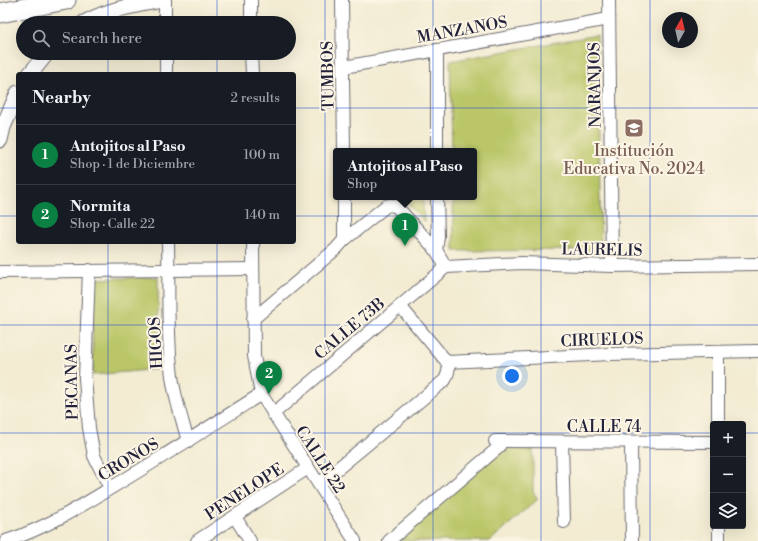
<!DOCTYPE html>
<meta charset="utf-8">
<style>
:root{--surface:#171b24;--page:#20242c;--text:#f1f3f6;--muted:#9ea1a6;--line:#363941;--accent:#0b8043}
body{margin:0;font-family:"Libre Bodoni",serif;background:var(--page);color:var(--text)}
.controls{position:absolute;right:12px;bottom:12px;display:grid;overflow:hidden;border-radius:4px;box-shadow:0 4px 16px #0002}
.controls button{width:36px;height:36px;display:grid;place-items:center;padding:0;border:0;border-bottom:1px solid var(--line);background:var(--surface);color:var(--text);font:20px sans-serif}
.compass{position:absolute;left:662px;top:12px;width:36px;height:36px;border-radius:50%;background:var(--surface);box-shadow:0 4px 16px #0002;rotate:8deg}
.you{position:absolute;left:512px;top:376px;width:14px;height:14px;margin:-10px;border:3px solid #fff;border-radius:50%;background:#1a73e8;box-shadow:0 0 0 6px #1a73e833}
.badge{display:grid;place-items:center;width:26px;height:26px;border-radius:50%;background:var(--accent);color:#fff;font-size:13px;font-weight:700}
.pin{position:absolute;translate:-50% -33px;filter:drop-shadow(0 1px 2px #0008)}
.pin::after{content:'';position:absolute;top:21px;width:14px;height:12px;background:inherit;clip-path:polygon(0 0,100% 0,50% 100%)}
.popup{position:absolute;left:333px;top:148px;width:144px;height:52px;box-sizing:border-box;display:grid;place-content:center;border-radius:4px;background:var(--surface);filter:drop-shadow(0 1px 3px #0005);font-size:13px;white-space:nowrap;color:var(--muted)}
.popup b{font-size:15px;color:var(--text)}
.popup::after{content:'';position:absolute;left:50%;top:100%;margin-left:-8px;border:8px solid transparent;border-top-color:var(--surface)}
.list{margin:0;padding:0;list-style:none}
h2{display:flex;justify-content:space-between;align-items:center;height:52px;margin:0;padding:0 16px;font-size:17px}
h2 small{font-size:13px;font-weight:400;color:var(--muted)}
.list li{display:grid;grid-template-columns:26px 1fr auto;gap:12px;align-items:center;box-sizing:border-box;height:60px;padding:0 16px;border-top:1px solid var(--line)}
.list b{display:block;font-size:15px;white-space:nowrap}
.list p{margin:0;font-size:13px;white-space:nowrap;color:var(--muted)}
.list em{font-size:13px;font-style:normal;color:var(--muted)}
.icon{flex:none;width:22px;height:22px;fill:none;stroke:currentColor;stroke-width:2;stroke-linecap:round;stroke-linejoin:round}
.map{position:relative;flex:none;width:758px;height:541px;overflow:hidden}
.search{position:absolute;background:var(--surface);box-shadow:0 4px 16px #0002;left:16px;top:16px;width:280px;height:44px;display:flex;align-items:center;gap:10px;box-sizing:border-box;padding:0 14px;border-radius:22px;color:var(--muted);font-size:15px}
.panel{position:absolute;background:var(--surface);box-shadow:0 4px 16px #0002;left:16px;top:72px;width:280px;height:172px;border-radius:4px}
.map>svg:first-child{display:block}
.green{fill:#bac667;stroke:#6e7451}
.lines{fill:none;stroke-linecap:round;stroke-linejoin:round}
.minor-casing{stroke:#6b6970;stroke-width:14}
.tertiary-casing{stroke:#6b6970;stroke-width:17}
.primary-casing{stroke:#6b6970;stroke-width:21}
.minor{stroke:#fff;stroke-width:12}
.tertiary{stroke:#fff;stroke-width:15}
.primary{stroke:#fff;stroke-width:19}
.grid{fill:none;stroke:#1d4ed8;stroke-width:1;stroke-opacity:0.55}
.labels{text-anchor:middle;stroke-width:4;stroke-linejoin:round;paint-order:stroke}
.street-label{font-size:16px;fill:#22223b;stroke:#fcf5e5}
.education-label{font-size:16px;fill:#785e54;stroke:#fcf5e5}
</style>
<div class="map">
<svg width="758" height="541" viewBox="0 0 758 541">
<rect width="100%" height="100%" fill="#fcf5e5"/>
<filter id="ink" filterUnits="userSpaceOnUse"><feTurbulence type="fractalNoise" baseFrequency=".025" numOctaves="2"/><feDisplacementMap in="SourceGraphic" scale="8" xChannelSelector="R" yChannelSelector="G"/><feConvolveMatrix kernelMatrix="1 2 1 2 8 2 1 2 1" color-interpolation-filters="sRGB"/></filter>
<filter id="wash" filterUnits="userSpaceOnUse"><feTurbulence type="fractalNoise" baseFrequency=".012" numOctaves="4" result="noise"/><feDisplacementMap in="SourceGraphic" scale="16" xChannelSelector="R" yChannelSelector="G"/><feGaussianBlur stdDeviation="0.9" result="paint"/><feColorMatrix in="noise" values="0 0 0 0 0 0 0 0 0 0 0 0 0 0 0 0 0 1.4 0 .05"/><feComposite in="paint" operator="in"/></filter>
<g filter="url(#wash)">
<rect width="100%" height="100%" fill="#f3ecd3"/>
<g class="green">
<polygon points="597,35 601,250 454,251 453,197 474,197 474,151 452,151 450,61"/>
<polygon points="403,197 423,197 424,222"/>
<polygon points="158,277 159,369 93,375 92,279"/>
<polygon points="499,445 533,449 533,492 538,499 490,541 387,541"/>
</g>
</g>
<g filter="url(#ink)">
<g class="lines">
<g class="minor-casing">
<g id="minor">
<polyline points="165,0 165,23"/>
<polyline points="251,0 251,23"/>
<polyline points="342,0 344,151"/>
<polyline points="609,0 612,266"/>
<polyline points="437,50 437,151"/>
<polyline points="166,53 166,74"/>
<polyline points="251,53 252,74"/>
<polyline points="344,67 609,19"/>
<polyline points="344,197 344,240"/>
<path d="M168,242C169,283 167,326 171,367C173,392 181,416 188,441"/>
<polyline points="253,242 254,356 261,394 355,541"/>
<polyline points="436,250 438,237 437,197"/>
<polyline points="446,267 522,263 612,266 758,264"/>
<polyline points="89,270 85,378 89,428 94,456 110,488"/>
<polyline points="0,272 253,269"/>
<polyline points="253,319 336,249 344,240 386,206 391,205 397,207 436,250 446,267"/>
<polyline points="718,352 718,424"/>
<polyline points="447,362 611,354 758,351"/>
<polyline points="273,414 446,267"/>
<polyline points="495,441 713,442"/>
<polyline points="562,442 564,522"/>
<polyline points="631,442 632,541"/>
<path d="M319,484L445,380C448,373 450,369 447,362L400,306"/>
<polyline points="235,517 250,541"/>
<polyline points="719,526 719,541"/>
<path d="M6,541C49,527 86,503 124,480C170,452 216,423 261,394"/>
<polyline points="197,541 308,468"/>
<polyline points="389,541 499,447"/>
</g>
</g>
<g class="tertiary-casing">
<g id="tertiary">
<path d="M84,23C109,9 135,5 162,0"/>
<polyline points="30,74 47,53"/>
<polyline points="0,140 3,127 18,93"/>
</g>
</g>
<g class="primary-casing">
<polyline id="primary" points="0,13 66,0"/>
</g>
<use href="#minor" class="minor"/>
<use href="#tertiary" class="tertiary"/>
<use href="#primary" class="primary"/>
</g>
</g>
<path class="grid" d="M108,0V23M217,0V23M325,0V541M433,0V541M541,0V541M650,0V541M108,53V74M217,53V74M0,108H18M294,108H758M0,216H18M294,216H758M108,242V541M217,242V541M0,325H758M0,433H713M743,433H758"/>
<defs>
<g id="school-square" transform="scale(1)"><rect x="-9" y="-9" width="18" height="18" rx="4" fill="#8d6e63" stroke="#fcf5e5"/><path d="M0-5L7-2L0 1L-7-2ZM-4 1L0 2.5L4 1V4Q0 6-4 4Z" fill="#fff"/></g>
</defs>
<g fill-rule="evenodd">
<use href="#school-square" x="634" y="128"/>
</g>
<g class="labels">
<g class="street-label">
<text transform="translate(462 29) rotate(-10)" y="6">MANZANOS</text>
<text transform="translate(327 76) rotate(-91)" y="6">TUMBOS</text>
<text transform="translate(594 85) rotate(-91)" y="6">NARANJOS</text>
<text transform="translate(602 249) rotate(1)" y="6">LAURELIS</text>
<text transform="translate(349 328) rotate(-40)" y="6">CALLE 73B</text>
<text transform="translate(602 339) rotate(-2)" y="6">CIRUELOS</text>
<text transform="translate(155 343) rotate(-93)" y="6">HIGOS</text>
<text transform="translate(71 382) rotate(-91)" y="6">PECANAS</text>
<text x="604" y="432">CALLE 74</text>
<text transform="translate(128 459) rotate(-31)" y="6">CRONOS</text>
<text transform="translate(321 459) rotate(57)" y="6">CALLE 22</text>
<text transform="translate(244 491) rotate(-33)" y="6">PENELOPE</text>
</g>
<g class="education-label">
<text x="634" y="156">Institución<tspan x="634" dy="18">Educativa No. 2024</tspan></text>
</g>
</g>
</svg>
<div class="controls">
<button>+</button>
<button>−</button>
<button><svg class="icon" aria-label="layers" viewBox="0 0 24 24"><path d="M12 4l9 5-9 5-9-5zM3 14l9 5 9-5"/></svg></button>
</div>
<svg class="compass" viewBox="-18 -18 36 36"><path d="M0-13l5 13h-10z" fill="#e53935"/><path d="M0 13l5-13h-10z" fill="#9ea1a6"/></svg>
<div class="you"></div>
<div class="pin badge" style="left:405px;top:246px">1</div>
<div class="popup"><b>Antojitos al Paso</b>Shop</div>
<div class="pin badge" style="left:269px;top:394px">2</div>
<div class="search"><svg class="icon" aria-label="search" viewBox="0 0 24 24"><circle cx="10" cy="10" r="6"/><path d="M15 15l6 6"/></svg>Search here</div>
<section class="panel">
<h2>Nearby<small>2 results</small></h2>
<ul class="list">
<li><span class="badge">1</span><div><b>Antojitos al Paso</b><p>Shop · 1 de Diciembre</p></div><em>100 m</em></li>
<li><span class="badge">2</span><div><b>Normita</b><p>Shop · Calle 22</p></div><em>140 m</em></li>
</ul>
</section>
</div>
